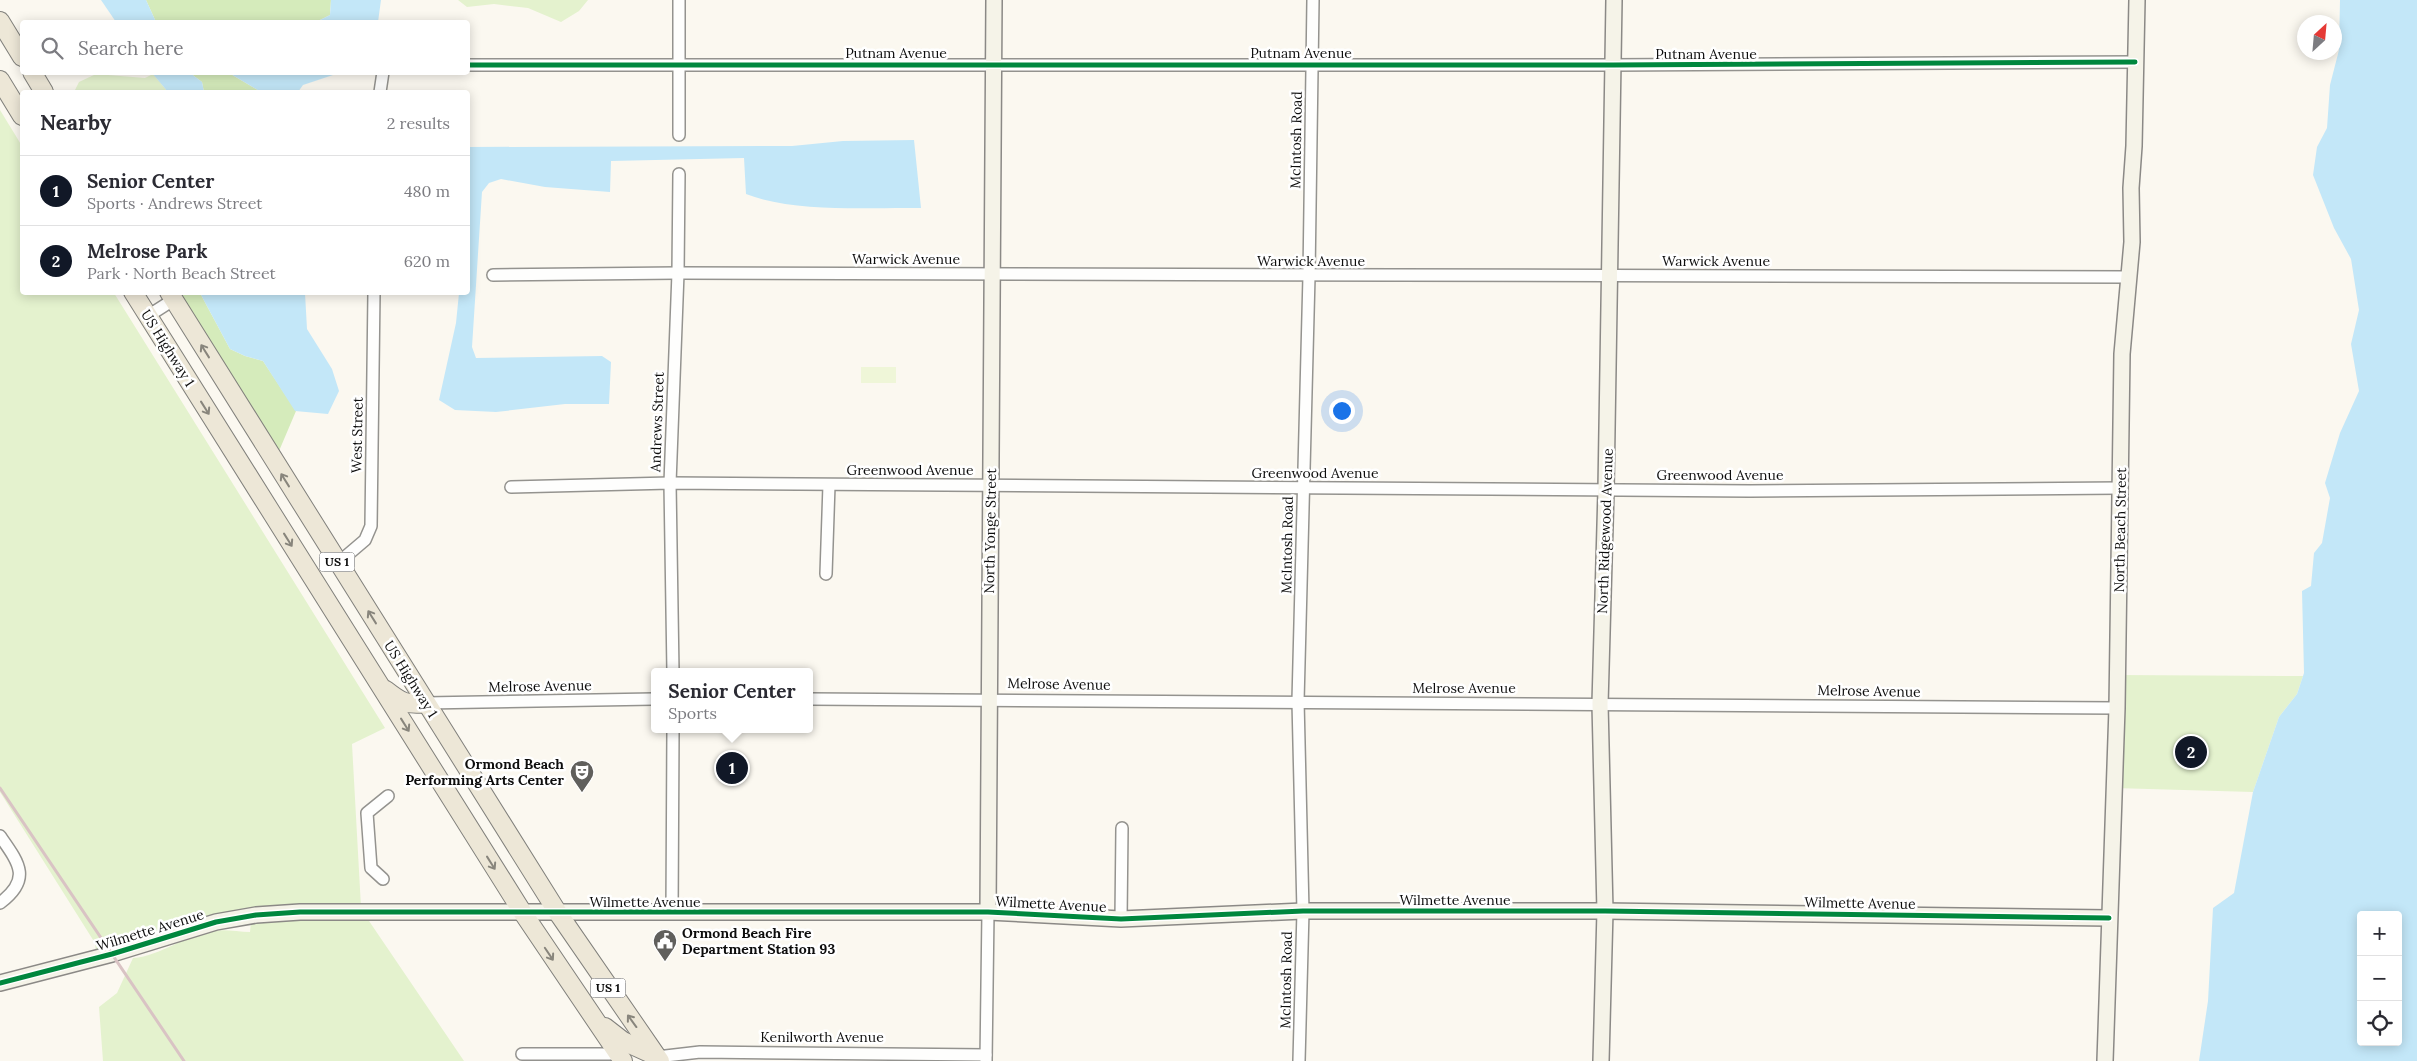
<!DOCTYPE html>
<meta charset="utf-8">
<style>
:root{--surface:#fff;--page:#f2f2f3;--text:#2b2b33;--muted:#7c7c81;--line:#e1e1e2;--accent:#111827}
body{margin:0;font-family:Lora,serif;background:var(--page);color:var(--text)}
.controls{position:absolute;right:15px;bottom:15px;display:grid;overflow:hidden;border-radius:5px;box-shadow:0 2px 12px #0003}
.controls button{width:45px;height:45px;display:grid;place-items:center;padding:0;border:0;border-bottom:1px solid var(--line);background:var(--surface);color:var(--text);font:25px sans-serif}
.compass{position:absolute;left:2297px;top:15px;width:45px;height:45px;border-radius:50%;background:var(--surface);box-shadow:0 2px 12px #0003;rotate:26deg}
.you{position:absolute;left:1341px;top:410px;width:18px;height:18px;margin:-12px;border:4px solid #fff;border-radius:50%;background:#1a73e8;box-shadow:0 0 0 8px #1a73e833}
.badge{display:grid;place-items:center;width:32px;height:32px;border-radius:50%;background:var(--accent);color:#fff;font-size:16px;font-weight:700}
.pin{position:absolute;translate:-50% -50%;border:2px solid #fff;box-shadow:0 1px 5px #0006}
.popup{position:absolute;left:651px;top:668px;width:162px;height:65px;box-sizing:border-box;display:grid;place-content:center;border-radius:5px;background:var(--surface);filter:drop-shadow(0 1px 4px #0005);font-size:16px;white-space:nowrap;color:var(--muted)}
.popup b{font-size:19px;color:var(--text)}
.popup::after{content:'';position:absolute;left:50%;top:100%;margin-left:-10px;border:10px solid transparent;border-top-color:var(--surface)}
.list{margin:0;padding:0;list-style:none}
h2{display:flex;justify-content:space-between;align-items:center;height:65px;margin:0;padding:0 20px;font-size:21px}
h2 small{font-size:16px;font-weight:400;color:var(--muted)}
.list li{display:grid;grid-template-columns:32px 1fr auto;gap:15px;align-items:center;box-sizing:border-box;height:70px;padding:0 20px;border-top:1px solid var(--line)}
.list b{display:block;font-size:19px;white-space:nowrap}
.list p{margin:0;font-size:16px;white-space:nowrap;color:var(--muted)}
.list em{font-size:16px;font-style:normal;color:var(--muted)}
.icon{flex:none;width:28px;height:28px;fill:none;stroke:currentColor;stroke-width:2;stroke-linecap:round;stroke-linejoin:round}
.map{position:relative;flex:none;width:2417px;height:1061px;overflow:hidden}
.search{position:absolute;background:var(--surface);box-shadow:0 2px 12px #0003;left:20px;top:20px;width:450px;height:55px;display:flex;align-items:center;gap:12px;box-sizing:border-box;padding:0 18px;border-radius:5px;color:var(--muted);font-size:19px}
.panel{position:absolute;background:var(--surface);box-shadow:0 2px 12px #0003;left:20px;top:90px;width:450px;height:205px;border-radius:5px}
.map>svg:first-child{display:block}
.green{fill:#e4f2ce}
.forest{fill:#d5ebbb}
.pitch{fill:#eff6d8}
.water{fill:#c3e7f8;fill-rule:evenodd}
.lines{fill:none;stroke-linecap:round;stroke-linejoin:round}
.street-casing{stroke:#94938f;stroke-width:14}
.secondary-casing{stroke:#8b8986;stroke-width:18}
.primary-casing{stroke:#81807c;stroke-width:20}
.street{stroke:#fefefd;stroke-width:11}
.secondary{stroke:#f5f3e8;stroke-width:15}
.primary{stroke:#ede7d7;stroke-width:18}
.rail{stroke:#d9c3c4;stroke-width:3}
.cycleway-casing{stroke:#fff;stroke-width:8}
.cycleway{stroke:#00873e;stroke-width:5}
.oneway{stroke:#88857c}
.labels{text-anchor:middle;stroke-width:5;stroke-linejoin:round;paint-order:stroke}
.shield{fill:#fff;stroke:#565656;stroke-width:1}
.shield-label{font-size:12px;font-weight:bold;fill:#0d0d0d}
.street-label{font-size:14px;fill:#0d0d0d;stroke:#fff}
.poi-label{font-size:14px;font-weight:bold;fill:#0d0d0d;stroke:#fff;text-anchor:end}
</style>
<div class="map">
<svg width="2417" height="1061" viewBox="0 0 2417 1061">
<rect width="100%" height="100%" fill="#fbf8f0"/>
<g class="green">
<polygon points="458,0 588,0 579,11 561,22 528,8 494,4 467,7"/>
<polygon points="96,74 145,78 153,74 168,92 74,92 79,82"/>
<polygon points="0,110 22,146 22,292 114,293 385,728 352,744 361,907 301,907 96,953 95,943 0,792"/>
<polygon points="2118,675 2303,676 2297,694 2279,717 2253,792 2114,788"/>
<path d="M300,918H367L464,1061H103L99,1007L117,993L133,958C162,956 185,934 214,931C225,929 238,932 250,932L251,922Z"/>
</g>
<g class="forest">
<polygon points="146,0 331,0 330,15 316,22 156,22"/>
<polygon points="190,73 229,73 261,92 204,92 202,82"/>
<polygon points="179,293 200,293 230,349 245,356 263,361 296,411 279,451"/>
</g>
<rect class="pitch" x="861" y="367" width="35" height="16"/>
<g class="water">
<polygon points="101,0 146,0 156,22 116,22"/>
<polygon points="331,0 381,0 378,22 316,22 330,15"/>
<path d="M2340,0H2417V1061H2199L2208,1001L2213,908L2234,893L2253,792L2279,717L2297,694L2304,673L2302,591L2311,586L2314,553L2322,543L2330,498L2325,483L2340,433L2359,391L2351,344L2359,310L2351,259L2334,228L2313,175L2317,147L2327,128L2330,85L2339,50ZM2361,915H2398V1042H2361Z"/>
<polygon points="152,73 190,73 202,82 204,92 168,92"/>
<polygon points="229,73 339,73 303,85 298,92 261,92"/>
<path d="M914,140L921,208C869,207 795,213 746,194L744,158L611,161L610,192L545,187L501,179L489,183L482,192L472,347L476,358L602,356L611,362L609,404H565L496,412L455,410L439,400L456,323L459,293L468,292V147L792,146L843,141Z"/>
<polygon points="200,293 305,293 307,329 332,369 339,391 328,414 295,411 263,361 245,356 230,349"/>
</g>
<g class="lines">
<g class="street-casing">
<g id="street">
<polyline points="468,65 1613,65 2135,62"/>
<polyline points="380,92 383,72"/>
<polyline points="679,135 679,0"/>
<polyline points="493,275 678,273 2130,277"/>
<polyline points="148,316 173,300"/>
<polyline points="511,487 670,483 1750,491 2120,488"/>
<polyline points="338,563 365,540 371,526 374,292"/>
<polyline points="826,574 829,485"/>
<polyline points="673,672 670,483 678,273 679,174"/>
<polyline points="810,699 2117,708"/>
<polyline points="426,703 654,699"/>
<path d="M0,836C19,863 32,879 0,903"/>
<polyline points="383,879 371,868 367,813 388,796"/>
<polyline points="672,913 673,729"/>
<polyline points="1121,919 1122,828"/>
<polyline points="522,1054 618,1054"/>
<polyline points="657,1057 700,1052 986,1055"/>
<polyline points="986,1061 988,912"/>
<polyline points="1299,1061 1303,911 1298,701 1309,276 1313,0"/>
</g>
</g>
<g class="secondary-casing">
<g id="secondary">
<polyline points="988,912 994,0"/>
<polyline points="0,983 112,954 216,922 256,915 300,912 988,912 1121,919 1303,911 1605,911 2109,918"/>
<polyline points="1601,1061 1605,911 1600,704 1606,490 1614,0"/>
<polyline points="2105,1061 2117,708 2122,354 2132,242 2131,188 2134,146 2137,0"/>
</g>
</g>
<g class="primary-casing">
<g id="primary">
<polyline points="0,21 22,57"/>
<polyline points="32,72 44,92"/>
<polyline points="0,80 22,116"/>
<polyline points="133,292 523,913 623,1061"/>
<polyline points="169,292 558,913 660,1061"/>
<path d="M386,690C400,701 407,706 426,703"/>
<polyline points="605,1027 623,1041 656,1056"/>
</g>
</g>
<use href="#street" class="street"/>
<use href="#secondary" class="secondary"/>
<use href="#primary" class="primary"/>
<polyline class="rail" points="0,788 184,1061"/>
<g class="cycleway-casing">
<g id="cycleway">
<polyline points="468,65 1613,65 2135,62"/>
<polyline points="0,983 112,954 216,922 256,915 300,912 988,912 1121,919 1303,911 1605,911 2109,918"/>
</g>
</g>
<use href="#cycleway" class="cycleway"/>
</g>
<defs><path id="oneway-shaft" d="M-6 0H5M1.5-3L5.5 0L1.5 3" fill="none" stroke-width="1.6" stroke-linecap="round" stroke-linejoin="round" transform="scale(1.25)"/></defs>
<g class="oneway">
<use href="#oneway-shaft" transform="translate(205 351) rotate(-122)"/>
<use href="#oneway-shaft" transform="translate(205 408) rotate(58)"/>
<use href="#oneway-shaft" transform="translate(285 480) rotate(-122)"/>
<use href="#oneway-shaft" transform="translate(288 540) rotate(58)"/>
<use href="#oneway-shaft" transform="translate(372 617) rotate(-122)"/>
<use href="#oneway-shaft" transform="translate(405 725) rotate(58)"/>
<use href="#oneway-shaft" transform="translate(491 863) rotate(58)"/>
<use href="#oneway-shaft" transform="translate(549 954) rotate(56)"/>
<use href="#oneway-shaft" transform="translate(632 1021) rotate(-126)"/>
</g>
<defs>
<g id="theatre-pin" transform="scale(1.25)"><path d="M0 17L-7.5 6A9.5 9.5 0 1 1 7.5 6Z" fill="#605f5c" stroke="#fff"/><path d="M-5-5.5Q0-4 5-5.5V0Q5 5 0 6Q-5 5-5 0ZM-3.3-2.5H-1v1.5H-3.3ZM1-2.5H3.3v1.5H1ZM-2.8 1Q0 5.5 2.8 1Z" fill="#fff"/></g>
<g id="civic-pin" transform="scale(1.25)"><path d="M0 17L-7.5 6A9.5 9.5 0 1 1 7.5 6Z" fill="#605f5c" stroke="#fff"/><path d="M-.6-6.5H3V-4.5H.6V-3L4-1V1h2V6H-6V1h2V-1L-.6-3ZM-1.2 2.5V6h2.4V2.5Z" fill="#fff"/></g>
</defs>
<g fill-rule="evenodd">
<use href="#theatre-pin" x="582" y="772"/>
<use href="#civic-pin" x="665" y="941"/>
</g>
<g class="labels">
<g class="shield">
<rect x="319.5" y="552.5" width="35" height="19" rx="4"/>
<rect x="590.5" y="978.5" width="35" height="19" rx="4"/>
</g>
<g class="shield-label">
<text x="337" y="566">US 1</text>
<text x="608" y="992">US 1</text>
</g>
<g class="street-label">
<text x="896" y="58">Putnam Avenue</text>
<text x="1301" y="58">Putnam Avenue</text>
<text x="1706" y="59">Putnam Avenue</text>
<text transform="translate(1296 140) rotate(-89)" y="5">McIntosh Road</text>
<text x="906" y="264">Warwick Avenue</text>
<text x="1311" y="266">Warwick Avenue</text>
<text x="1716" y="266">Warwick Avenue</text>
<text transform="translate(168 348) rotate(58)" y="5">US Highway 1</text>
<text transform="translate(657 422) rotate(-88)" y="5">Andrews Street</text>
<text transform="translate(357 435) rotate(-89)" y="5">West Street</text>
<text x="910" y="475">Greenwood Avenue</text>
<text x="1315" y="478">Greenwood Avenue</text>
<text x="1720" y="480">Greenwood Avenue</text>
<text transform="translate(2120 530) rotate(-89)" y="5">North Beach Street</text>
<text transform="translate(990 531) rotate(-89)" y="5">North Yonge Street</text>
<text transform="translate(1605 531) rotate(-88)" y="5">North Ridgewood Avenue</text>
<text transform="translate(1287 545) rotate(-89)" y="5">McIntosh Road</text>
<text transform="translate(411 679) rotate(58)" y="5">US Highway 1</text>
<text transform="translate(1059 684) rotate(1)" y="5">Melrose Avenue</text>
<text transform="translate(540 686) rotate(-1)" y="5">Melrose Avenue</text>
<text x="1464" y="693">Melrose Avenue</text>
<text transform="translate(1869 691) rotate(1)" y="5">Melrose Avenue</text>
<text x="1455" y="905">Wilmette Avenue</text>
<text x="645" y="907">Wilmette Avenue</text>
<text transform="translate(1860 903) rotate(1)" y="5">Wilmette Avenue</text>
<text transform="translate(1051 904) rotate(3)" y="5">Wilmette Avenue</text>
<text transform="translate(150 930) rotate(-17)" y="5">Wilmette Avenue</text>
<text transform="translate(1286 980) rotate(-89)" y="5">McIntosh Road</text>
<text x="822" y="1042">Kenilworth Avenue</text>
</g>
<g class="poi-label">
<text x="564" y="769">Ormond Beach<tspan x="564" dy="16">Performing Arts Center</tspan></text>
<text x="682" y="938" text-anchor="start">Ormond Beach Fire<tspan x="682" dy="16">Department Station 93</tspan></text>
</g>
</g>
</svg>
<div class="controls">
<button>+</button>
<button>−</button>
<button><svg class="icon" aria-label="locate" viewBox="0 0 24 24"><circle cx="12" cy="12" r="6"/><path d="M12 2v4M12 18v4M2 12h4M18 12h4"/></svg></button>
</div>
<svg class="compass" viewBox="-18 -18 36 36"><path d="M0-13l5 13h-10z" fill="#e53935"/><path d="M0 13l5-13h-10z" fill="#7c7c81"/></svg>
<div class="you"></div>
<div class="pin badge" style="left:732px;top:768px">1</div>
<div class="popup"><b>Senior Center</b>Sports</div>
<div class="pin badge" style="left:2191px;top:752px">2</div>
<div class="search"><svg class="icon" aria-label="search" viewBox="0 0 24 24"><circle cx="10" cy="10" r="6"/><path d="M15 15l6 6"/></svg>Search here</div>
<section class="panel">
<h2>Nearby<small>2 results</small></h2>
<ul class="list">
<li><span class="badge">1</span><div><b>Senior Center</b><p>Sports · Andrews Street</p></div><em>480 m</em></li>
<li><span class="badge">2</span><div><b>Melrose Park</b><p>Park · North Beach Street</p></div><em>620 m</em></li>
</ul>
</section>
</div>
